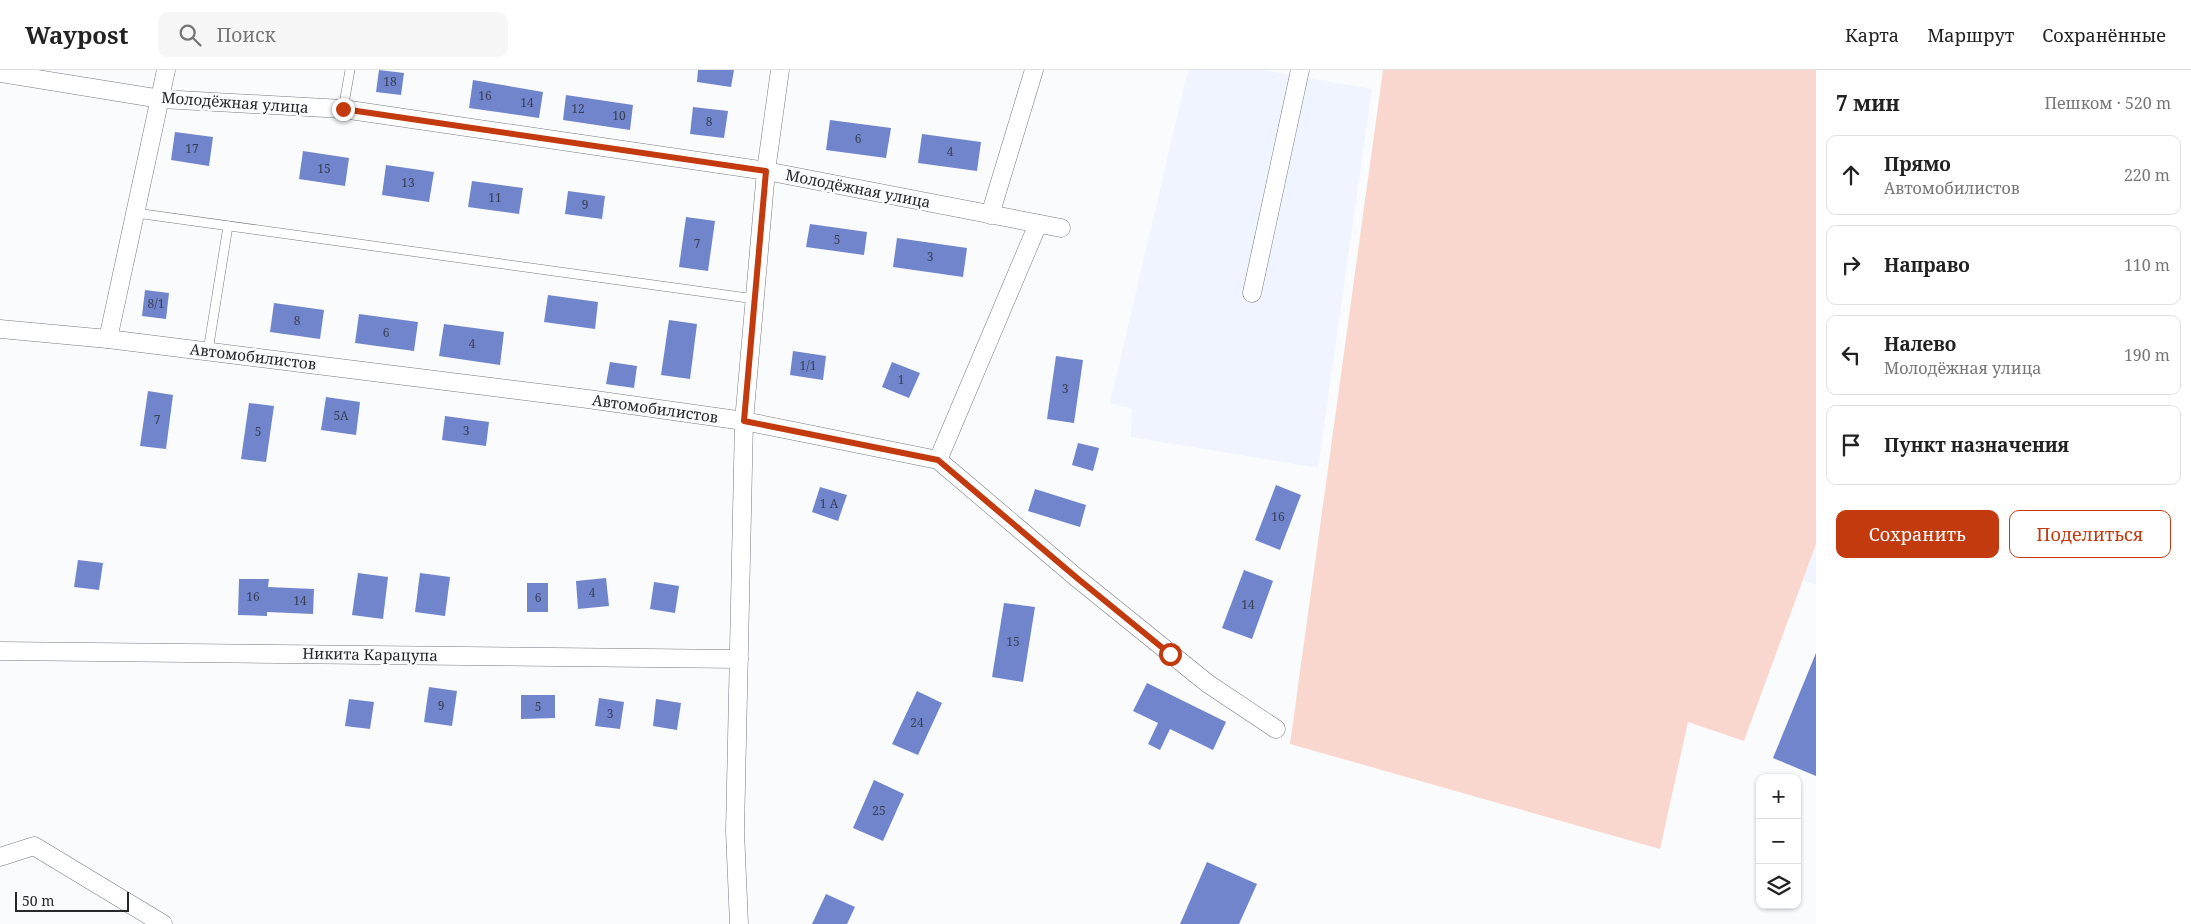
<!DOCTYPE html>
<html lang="ru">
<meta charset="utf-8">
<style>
:root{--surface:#fff;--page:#f6f6f6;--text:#222;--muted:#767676;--line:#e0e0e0;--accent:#c33a0f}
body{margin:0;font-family:"Noto Serif",serif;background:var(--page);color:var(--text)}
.controls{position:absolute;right:15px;bottom:15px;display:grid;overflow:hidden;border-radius:10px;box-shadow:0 1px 4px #0004}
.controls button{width:45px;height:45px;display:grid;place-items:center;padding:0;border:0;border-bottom:1px solid var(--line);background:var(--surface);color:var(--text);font:25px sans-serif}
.scale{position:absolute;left:15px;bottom:12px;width:114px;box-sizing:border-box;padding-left:5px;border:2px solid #27282c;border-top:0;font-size:14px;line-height:18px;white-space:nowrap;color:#27282c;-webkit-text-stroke:4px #fafbfd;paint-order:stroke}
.stop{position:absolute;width:15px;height:15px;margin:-11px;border:4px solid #c33a0f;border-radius:50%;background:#fff}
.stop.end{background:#c33a0f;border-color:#fff;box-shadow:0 1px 5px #0008}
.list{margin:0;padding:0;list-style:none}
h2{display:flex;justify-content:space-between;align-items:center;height:65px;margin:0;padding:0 20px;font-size:21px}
h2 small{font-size:16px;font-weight:400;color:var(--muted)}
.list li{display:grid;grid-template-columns:32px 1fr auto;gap:15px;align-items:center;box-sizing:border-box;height:80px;margin:0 10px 10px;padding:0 10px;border:1px solid var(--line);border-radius:10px}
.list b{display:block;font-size:19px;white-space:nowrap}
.list p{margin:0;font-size:16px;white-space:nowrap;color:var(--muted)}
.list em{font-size:16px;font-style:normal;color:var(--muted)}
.actions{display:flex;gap:10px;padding:15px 20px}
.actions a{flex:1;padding:11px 0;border:1px solid var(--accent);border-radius:10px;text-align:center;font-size:18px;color:var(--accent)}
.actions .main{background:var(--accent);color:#fff}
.icon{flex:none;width:28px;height:28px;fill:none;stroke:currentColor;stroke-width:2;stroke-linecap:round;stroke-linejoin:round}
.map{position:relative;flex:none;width:1816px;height:854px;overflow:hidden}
header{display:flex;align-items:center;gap:30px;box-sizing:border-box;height:70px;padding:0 25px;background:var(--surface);border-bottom:1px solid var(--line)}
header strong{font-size:24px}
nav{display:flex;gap:28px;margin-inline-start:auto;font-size:18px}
.search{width:350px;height:45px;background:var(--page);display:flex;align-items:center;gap:12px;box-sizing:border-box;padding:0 18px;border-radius:10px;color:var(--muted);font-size:19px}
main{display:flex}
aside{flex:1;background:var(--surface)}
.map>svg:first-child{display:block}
.built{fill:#f0f4ff}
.green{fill:#fad7ce}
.building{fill:#7085cc}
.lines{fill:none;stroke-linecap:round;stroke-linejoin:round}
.service-casing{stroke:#777a83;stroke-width:10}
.minor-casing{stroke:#777a83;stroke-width:19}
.service{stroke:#fff;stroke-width:9}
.minor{stroke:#fff;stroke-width:18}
.route{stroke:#c33a0f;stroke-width:6}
.labels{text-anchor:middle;stroke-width:5;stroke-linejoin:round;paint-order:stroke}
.number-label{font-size:12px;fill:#393f54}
.street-label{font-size:15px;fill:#27282c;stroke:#fafbfd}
</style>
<header>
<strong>Waypost</strong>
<div class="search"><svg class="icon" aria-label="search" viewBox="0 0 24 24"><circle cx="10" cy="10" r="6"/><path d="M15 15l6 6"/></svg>Поиск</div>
<nav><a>Карта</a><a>Маршрут</a><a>Сохранённые</a></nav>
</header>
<main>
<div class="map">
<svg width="1816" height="854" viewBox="0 0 1816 854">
<rect width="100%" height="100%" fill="#fafbfd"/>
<g class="built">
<polygon points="1188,0 1262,0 1372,19 1318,398 1131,367 1132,339 1110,333"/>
<polygon points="1816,474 1816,515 1803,510"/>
</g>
<polygon class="green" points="1383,0 1816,0 1816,474 1744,671 1688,652 1660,779 1290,674"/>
<g class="building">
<polygon points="379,0 404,3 401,25 376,22"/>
<polygon points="698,0 734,0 731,17 697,12"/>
<polygon points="473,10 543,22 539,48 469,38"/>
<polygon points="566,25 633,35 630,60 563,50"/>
<polygon points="693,37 728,41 724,68 690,64"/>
<polygon points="830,50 891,58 886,88 826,80"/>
<polygon points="175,62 213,67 209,96 171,90"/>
<polygon points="922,64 981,72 977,101 918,93"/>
<polygon points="303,81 349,88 345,116 299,109"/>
<polygon points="386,95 434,102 429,132 382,125"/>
<polygon points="472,111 523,118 519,144 468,137"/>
<polygon points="568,121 605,126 602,149 565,144"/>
<polygon points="686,147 715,151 708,201 679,197"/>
<polygon points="810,154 867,162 864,185 806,177"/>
<polygon points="897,168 967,178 963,207 893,197"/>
<polygon points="145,220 169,223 166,249 142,246"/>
<polygon points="548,225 598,232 595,259 544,252"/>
<polygon points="274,233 324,240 320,269 270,262"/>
<polygon points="359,244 418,252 414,281 355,273"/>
<polygon points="669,250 697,254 690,309 661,305"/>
<polygon points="444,254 504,262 500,295 439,286"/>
<polygon points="793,281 826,286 823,310 790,305"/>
<polygon points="1056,286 1083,290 1074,353 1047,349"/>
<polygon points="610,292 637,296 634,318 606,314"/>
<polygon points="892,292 920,303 909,328 882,317"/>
<polygon points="148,321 173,325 166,379 140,376"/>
<polygon points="326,327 360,332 356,365 321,360"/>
<polygon points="249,333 274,336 266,392 241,389"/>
<polygon points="445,346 489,352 486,376 442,370"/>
<polygon points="1078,373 1099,378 1093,401 1072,395"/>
<polygon points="1276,415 1301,425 1280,480 1255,470"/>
<polygon points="820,417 847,425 838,451 812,442"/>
<polygon points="1035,419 1086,435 1080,457 1028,441"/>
<polygon points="78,490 103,493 99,520 74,517"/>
<polygon points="1244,500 1273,511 1252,569 1222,558"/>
<polygon points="358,503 388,507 383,549 352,545"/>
<polygon points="420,503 450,507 445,546 415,542"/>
<polygon points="606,508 609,536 578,539 576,511"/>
<polygon points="239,509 269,509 268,517 314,519 313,544 267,542 267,546 238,545"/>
<polygon points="654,512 679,516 675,543 650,539"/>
<rect x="527" y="513" width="21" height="29"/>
<polygon points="1004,533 1035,537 1023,612 992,607"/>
<polygon points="1816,583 1816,706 1773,688"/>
<polygon points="1147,613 1226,652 1213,680 1170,659 1160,680 1148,674 1158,653 1133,641"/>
<polygon points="429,617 457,621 452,656 424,652"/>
<polygon points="917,621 942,633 918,685 892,674"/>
<polygon points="521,625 555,625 555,648 521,649"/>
<polygon points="599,628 624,632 620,659 595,656"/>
<polygon points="349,629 374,632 370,659 345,656"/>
<polygon points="656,629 681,633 677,660 653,656"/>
<polygon points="874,710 904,724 883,771 853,758"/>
<polygon points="1207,792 1257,814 1239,854 1180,854"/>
<polygon points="826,824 855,837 847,854 812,854"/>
</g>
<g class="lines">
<g class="service-casing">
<g id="service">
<polyline points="343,39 350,0"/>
<polyline points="136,143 755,229"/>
<polyline points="208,281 228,156"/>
</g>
</g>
<g class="minor-casing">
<g id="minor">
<polyline points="0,3 161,29 343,39 766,101 1061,158"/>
<polyline points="990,145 1034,0"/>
<polyline points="1252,223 1300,0"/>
<polyline points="0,259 108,269 588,329 744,351 938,390 1077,508 1207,613 1276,659"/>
<polyline points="108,269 166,0"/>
<polyline points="938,390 1038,154"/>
<polyline points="0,581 739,589"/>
<polyline points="0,787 34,776 163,854"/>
<polyline points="739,854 735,761 744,351 766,101 780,0"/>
</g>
</g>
<use href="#service" class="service"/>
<use href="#minor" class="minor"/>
</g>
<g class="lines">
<polyline class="route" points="343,39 766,101 744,351 938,390 1077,508 1170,584"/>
</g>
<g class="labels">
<g class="number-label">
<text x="390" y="16">18</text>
<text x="485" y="30">16</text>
<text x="527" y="37">14</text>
<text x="578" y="43">12</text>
<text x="619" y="50">10</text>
<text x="709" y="56">8</text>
<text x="858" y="73">6</text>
<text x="192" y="83">17</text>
<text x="950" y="86">4</text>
<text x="324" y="103">15</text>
<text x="408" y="117">13</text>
<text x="495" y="132">11</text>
<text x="585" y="139">9</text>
<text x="837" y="174">5</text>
<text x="697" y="178">7</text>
<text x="930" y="191">3</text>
<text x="156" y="238">8/1</text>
<text x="297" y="255">8</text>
<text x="386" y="267">6</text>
<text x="472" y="278">4</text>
<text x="808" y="300">1/1</text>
<text x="901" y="314">1</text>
<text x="1065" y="323">3</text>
<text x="341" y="350">5А</text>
<text x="157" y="354">7</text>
<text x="466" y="365">3</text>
<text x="258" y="366">5</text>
<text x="829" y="438">1 А</text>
<text x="1278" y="451">16</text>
<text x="592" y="527">4</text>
<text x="253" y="531">16</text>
<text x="538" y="532">6</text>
<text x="300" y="535">14</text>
<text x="1248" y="539">14</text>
<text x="1013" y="576">15</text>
<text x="441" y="640">9</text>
<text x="538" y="641">5</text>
<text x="610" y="648">3</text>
<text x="917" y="657">24</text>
<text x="879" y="745">25</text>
</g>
<g class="street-label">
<text transform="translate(235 33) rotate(4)" y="5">Молодёжная улица</text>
<text transform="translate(858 119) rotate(11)" y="5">Молодёжная улица</text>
<text transform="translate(253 287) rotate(7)" y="5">Автомобилистов</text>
<text transform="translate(655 339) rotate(8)" y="5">Автомобилистов</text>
<text transform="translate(370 585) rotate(1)" y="5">Никита Карацупа</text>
</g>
</g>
</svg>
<div class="controls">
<button>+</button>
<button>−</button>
<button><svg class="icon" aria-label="layers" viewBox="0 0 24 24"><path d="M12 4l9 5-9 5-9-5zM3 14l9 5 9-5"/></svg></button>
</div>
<div class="scale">50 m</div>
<div class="stop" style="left:1170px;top:584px"></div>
<div class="stop end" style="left:343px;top:39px"></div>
</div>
<aside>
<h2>7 мин<small>Пешком · 520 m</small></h2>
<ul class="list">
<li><svg class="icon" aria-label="ahead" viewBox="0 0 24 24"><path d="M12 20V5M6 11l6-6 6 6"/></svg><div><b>Прямо</b><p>Автомобилистов</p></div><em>220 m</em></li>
<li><svg class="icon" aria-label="right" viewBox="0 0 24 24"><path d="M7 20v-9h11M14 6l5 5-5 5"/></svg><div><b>Направо</b></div><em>110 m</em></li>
<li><svg class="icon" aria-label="left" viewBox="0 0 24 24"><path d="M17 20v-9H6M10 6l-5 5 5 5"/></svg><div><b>Налево</b><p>Молодёжная улица</p></div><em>190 m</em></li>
<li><svg class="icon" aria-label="arrive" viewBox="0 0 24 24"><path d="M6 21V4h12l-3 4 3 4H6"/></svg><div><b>Пункт назначения</b></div></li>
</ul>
<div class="actions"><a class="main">Сохранить</a><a>Поделиться</a></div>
</aside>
</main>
